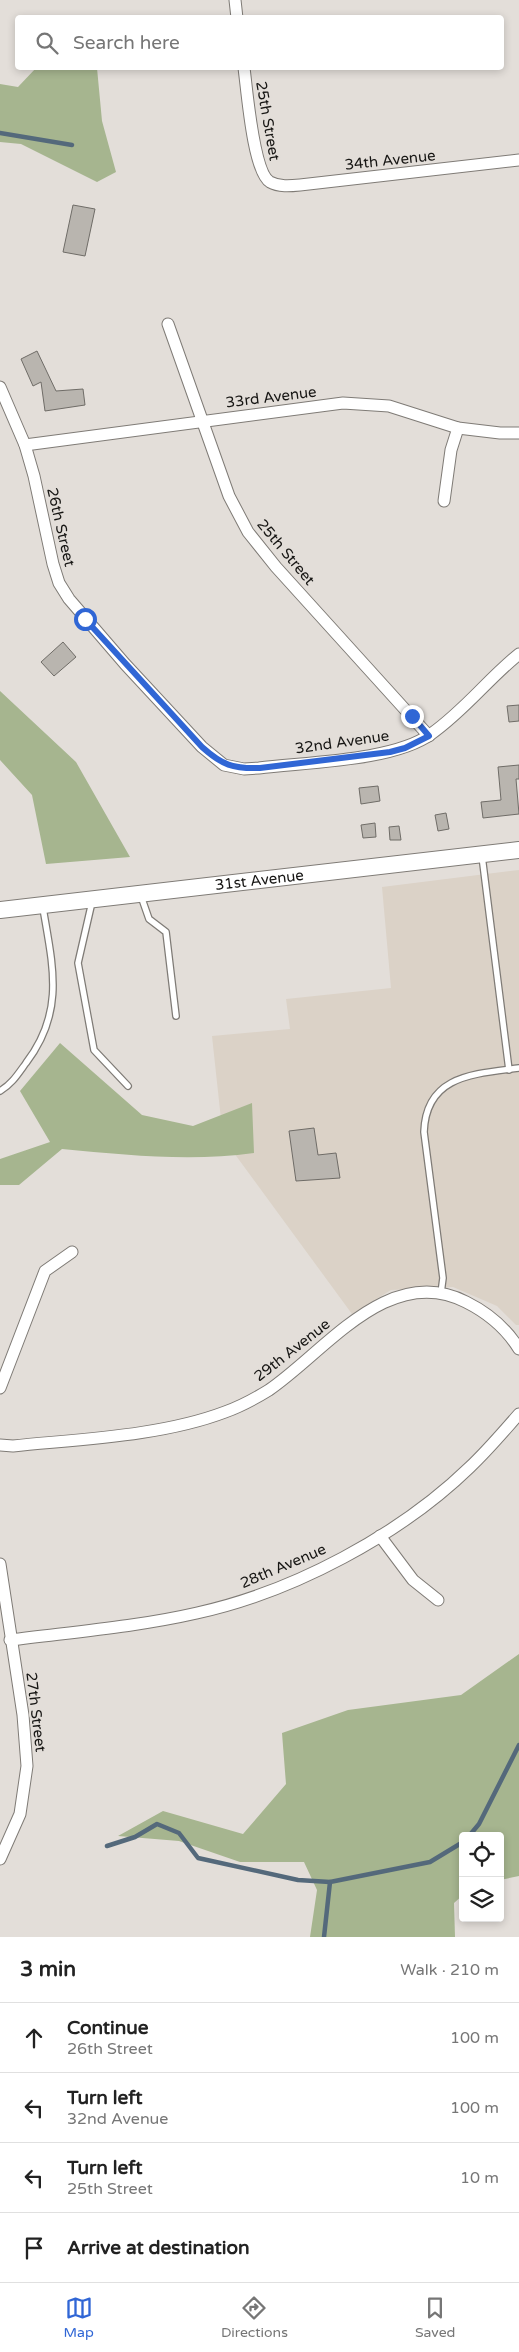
<!DOCTYPE html>
<meta charset="utf-8">
<style>
:root{--surface:#fff;--page:#f6f6f6;--text:#222;--muted:#767676;--line:#e0e0e0;--accent:#3066d5}
body{margin:0;font-family:"Varela Round",sans-serif;background:var(--page);color:var(--text)}
.controls{position:absolute;right:15px;bottom:15px;display:grid;overflow:hidden;border-radius:5px;box-shadow:0 2px 8px #0003}
.controls button{width:45px;height:45px;display:grid;place-items:center;padding:0;border:0;border-bottom:1px solid var(--line);background:var(--surface);color:var(--text);font:25px sans-serif}
.stop{position:absolute;width:15px;height:15px;margin:-11px;border:4px solid #3066d5;border-radius:50%;background:#fff}
.stop.end{background:#3066d5;border-color:#fff;box-shadow:0 1px 5px #0008}
.list{margin:0;padding:0;list-style:none}
h2{display:flex;justify-content:space-between;align-items:center;height:65px;margin:0;padding:0 20px;font-size:21px}
h2 small{font-size:16px;font-weight:400;color:var(--muted)}
.list li{display:grid;grid-template-columns:32px 1fr auto;gap:15px;align-items:center;box-sizing:border-box;height:70px;padding:0 20px;border-top:1px solid var(--line)}
.list b{display:block;font-size:19px;white-space:nowrap}
.list p{margin:0;font-size:16px;white-space:nowrap;color:var(--muted)}
.list em{font-size:16px;font-style:normal;color:var(--muted)}
.icon{flex:none;width:28px;height:28px;fill:none;stroke:currentColor;stroke-width:2;stroke-linecap:round;stroke-linejoin:round}
.map{position:relative;flex:none;width:519px;height:1937px;overflow:hidden}
.search{position:absolute;background:var(--surface);box-shadow:0 2px 8px #0003;left:15px;right:15px;top:15px;height:55px;display:flex;align-items:center;gap:12px;box-sizing:border-box;padding:0 18px;border-radius:5px;color:var(--muted);font-size:19px}
.sheet{height:345px;background:var(--surface)}
nav{display:flex;justify-content:space-around;align-items:center;box-sizing:border-box;height:70px;border-top:1px solid var(--line);background:var(--surface);font-size:14px;color:var(--muted)}
nav a{display:grid;justify-items:center;gap:2px}
nav .on{color:var(--accent)}
.map>svg:first-child{display:block}
.built{fill:#dbd2c7}
.forest{fill:#a6b58f}
.lines{fill:none;stroke-linecap:round;stroke-linejoin:round}
.stream{stroke:#54697b;stroke-width:4.5}
.building{fill:#b9b5af;stroke:#6f6c67}
.lane-casing{stroke:#7f7b76;stroke-width:8}
.street-casing{stroke:#7f7b76;stroke-width:13}
.secondary-casing{stroke:#7f7b76;stroke-width:18}
.lane{stroke:#fff;stroke-width:5.5}
.street{stroke:#fff;stroke-width:11}
.secondary{stroke:#fff;stroke-width:16}
.route{stroke:#3066d5;stroke-width:6}
.labels{text-anchor:middle;stroke-width:4;stroke-linejoin:round;paint-order:stroke}
.street-label{font-size:15px;fill:#171614;stroke:#e3ded9}
</style>
<div class="map">
<svg width="519" height="1937" viewBox="0 0 519 1937">
<rect width="100%" height="100%" fill="#e3ded9"/>
<polygon class="built" points="519,870 519,1325 516,1325 497,1306 453,1287 391,1290 352,1314 223,1138 212,1036 290,1029 286,999 391,988 382,887"/>
<g class="forest">
<polygon points="36,68 97,68 102,121 116,172 97,182 21,144 0,142 0,84 18,87"/>
<polygon points="0,691 76,762 130,857 46,864 32,795 0,760"/>
<path d="M60,1043L142,1115L193,1126L252,1103L254,1153C190,1162 126,1155 62,1149L19,1185H0V1159L50,1142L20,1091Z"/>
<polygon points="519,1654 519,1876 500,1880 500,1836 463,1836 463,1895 454,1903 455,1937 310,1937 317,1890 304,1862 240,1862 179,1841 118,1836 163,1811 243,1834 286,1784 282,1733 348,1710 461,1695"/>
</g>
<g class="lines">
<g class="stream">
<polyline points="0,133 72,145"/>
<polyline points="469,1836 479,1824 519,1745"/>
<polyline points="107,1846 135,1837 157,1824 179,1833 198,1858 298,1880 330,1882"/>
<polyline points="324,1937 330,1882 430,1862 463,1842"/>
</g>
</g>
<g class="building">
<polygon points="73,205 95,209 85,256 63,252"/>
<polygon points="37,351 56,391 83,389 85,405 45,411 41,382 33,386 21,359"/>
<polygon points="63,642 76,657 54,676 41,662"/>
<polygon points="519,705 519,721 509,722 507,706"/>
<polygon points="519,765 519,779 516,779 519,814 483,818 481,802 501,800 498,767"/>
<polygon points="378,786 380,801 361,804 359,788"/>
<polygon points="446,813 449,829 438,831 435,815"/>
<polygon points="375,823 376,837 363,838 361,825"/>
<polygon points="399,826 401,840 390,840 389,827"/>
<polygon points="314,1128 318,1155 336,1153 340,1178 296,1181 289,1131"/>
</g>
<g class="lines">
<g class="lane-casing">
<g id="lane">
<polyline points="482,856 509,1070"/>
<polyline points="141,896 149,919 166,932 176,1016"/>
<polyline points="92,902 78,963 94,1050 128,1086"/>
<path d="M0,1091C12,1084 18,1074 26,1063C65,1012 53,967 43,908"/>
<path d="M441,1293L443,1278L424,1132C426,1075 474,1074 519,1068"/>
</g>
</g>
<g class="street-casing">
<g id="street">
<polyline points="235,0 237,18"/>
<path d="M244,68C247,89 253,172 270,182C279,187 290,186 300,185L519,160"/>
<polyline points="168,324 229,496 248,532 276,567 429,736"/>
<path d="M0,387L25,445L34,476L53,564L59,583L69,599L125,664L202,747L224,765L244,769L259,768C307,762 394,761 431,734C464,711 488,679 519,654"/>
<polyline points="25,445 343,403 389,406 458,428 500,433 519,433"/>
<polyline points="444,501 451,450 458,428"/>
<polyline points="0,1388 45,1271 72,1252"/>
<path d="M0,1445L13,1446C81,1439 162,1436 225,1412C239,1407 256,1398 269,1390C325,1352 389,1262 466,1302C488,1313 506,1328 519,1349"/>
<polyline points="380,1536 413,1580 438,1600"/>
<polyline points="0,1564 23,1715 27,1766 20,1814 0,1859"/>
<path d="M10,1640C72,1632 136,1627 197,1613C293,1592 400,1535 470,1467C488,1450 503,1432 519,1414"/>
</g>
</g>
<g class="secondary-casing">
<g id="secondary">
<path id="s1" d="M0,910L519,850"/>
</g>
</g>
<use href="#lane" class="lane"/>
<use href="#street" class="street"/>
<use href="#secondary" class="secondary"/>
</g>
<g class="lines">
<path class="route" d="M85,619L202,747C222,765 233,769 260,768L390,752L405,748L429,736L412,716"/>
</g>
<g class="labels">
<g class="street-label">
<text transform="translate(268 121) rotate(80)" y="5">25th Street</text>
<text transform="translate(390 160) rotate(-6)" y="5">34th Avenue</text>
<text transform="translate(271 397) rotate(-7)" y="5">33rd Avenue</text>
<text transform="translate(61 527) rotate(77)" y="5">26th Street</text>
<text transform="translate(286 552) rotate(50)" y="5">25th Street</text>
<text transform="translate(342 742) rotate(-8)" y="5">32nd Avenue</text>
<text dy="5" stroke="none"><textPath href="#s1" startOffset="261">31st Avenue</textPath></text>
<text transform="translate(292 1350) rotate(-38)" y="5">29th Avenue</text>
<text transform="translate(283 1566) rotate(-23)" y="5">28th Avenue</text>
<text transform="translate(36 1712) rotate(83)" y="5">27th Street</text>
</g>
</g>
</svg>
<div class="controls">
<button><svg class="icon" aria-label="locate" viewBox="0 0 24 24"><circle cx="12" cy="12" r="6"/><path d="M12 2v4M12 18v4M2 12h4M18 12h4"/></svg></button>
<button><svg class="icon" aria-label="layers" viewBox="0 0 24 24"><path d="M12 4l9 5-9 5-9-5zM3 14l9 5 9-5"/></svg></button>
</div>
<div class="stop" style="left:85px;top:619px"></div>
<div class="stop end" style="left:412px;top:716px"></div>
<div class="search"><svg class="icon" aria-label="search" viewBox="0 0 24 24"><circle cx="10" cy="10" r="6"/><path d="M15 15l6 6"/></svg>Search here</div>
</div>
<section class="sheet">
<h2>3 min<small>Walk · 210 m</small></h2>
<ul class="list">
<li><svg class="icon" aria-label="ahead" viewBox="0 0 24 24"><path d="M12 20V5M6 11l6-6 6 6"/></svg><div><b>Continue</b><p>26th Street</p></div><em>100 m</em></li>
<li><svg class="icon" aria-label="left" viewBox="0 0 24 24"><path d="M17 20v-9H6M10 6l-5 5 5 5"/></svg><div><b>Turn left</b><p>32nd Avenue</p></div><em>100 m</em></li>
<li><svg class="icon" aria-label="left" viewBox="0 0 24 24"><path d="M17 20v-9H6M10 6l-5 5 5 5"/></svg><div><b>Turn left</b><p>25th Street</p></div><em>10 m</em></li>
<li><svg class="icon" aria-label="arrive" viewBox="0 0 24 24"><path d="M6 21V4h12l-3 4 3 4H6"/></svg><div><b>Arrive at destination</b></div></li>
</ul>
</section>
<nav>
<a class="on"><svg class="icon" aria-label="map" viewBox="0 0 24 24"><path d="M3 6l6-2 6 2 6-2v14l-6 2-6-2-6 2zM9 4v14M15 6v14"/></svg>Map</a>
<a><svg class="icon" aria-label="directions" viewBox="0 0 24 24"><path d="M12 3l9 9-9 9-9-9zM9 14v-3h6M13 9l2 2-2 2"/></svg>Directions</a>
<a><svg class="icon" aria-label="saved" viewBox="0 0 24 24"><path d="M7 4h10v16l-5-4-5 4z"/></svg>Saved</a>
</nav>
